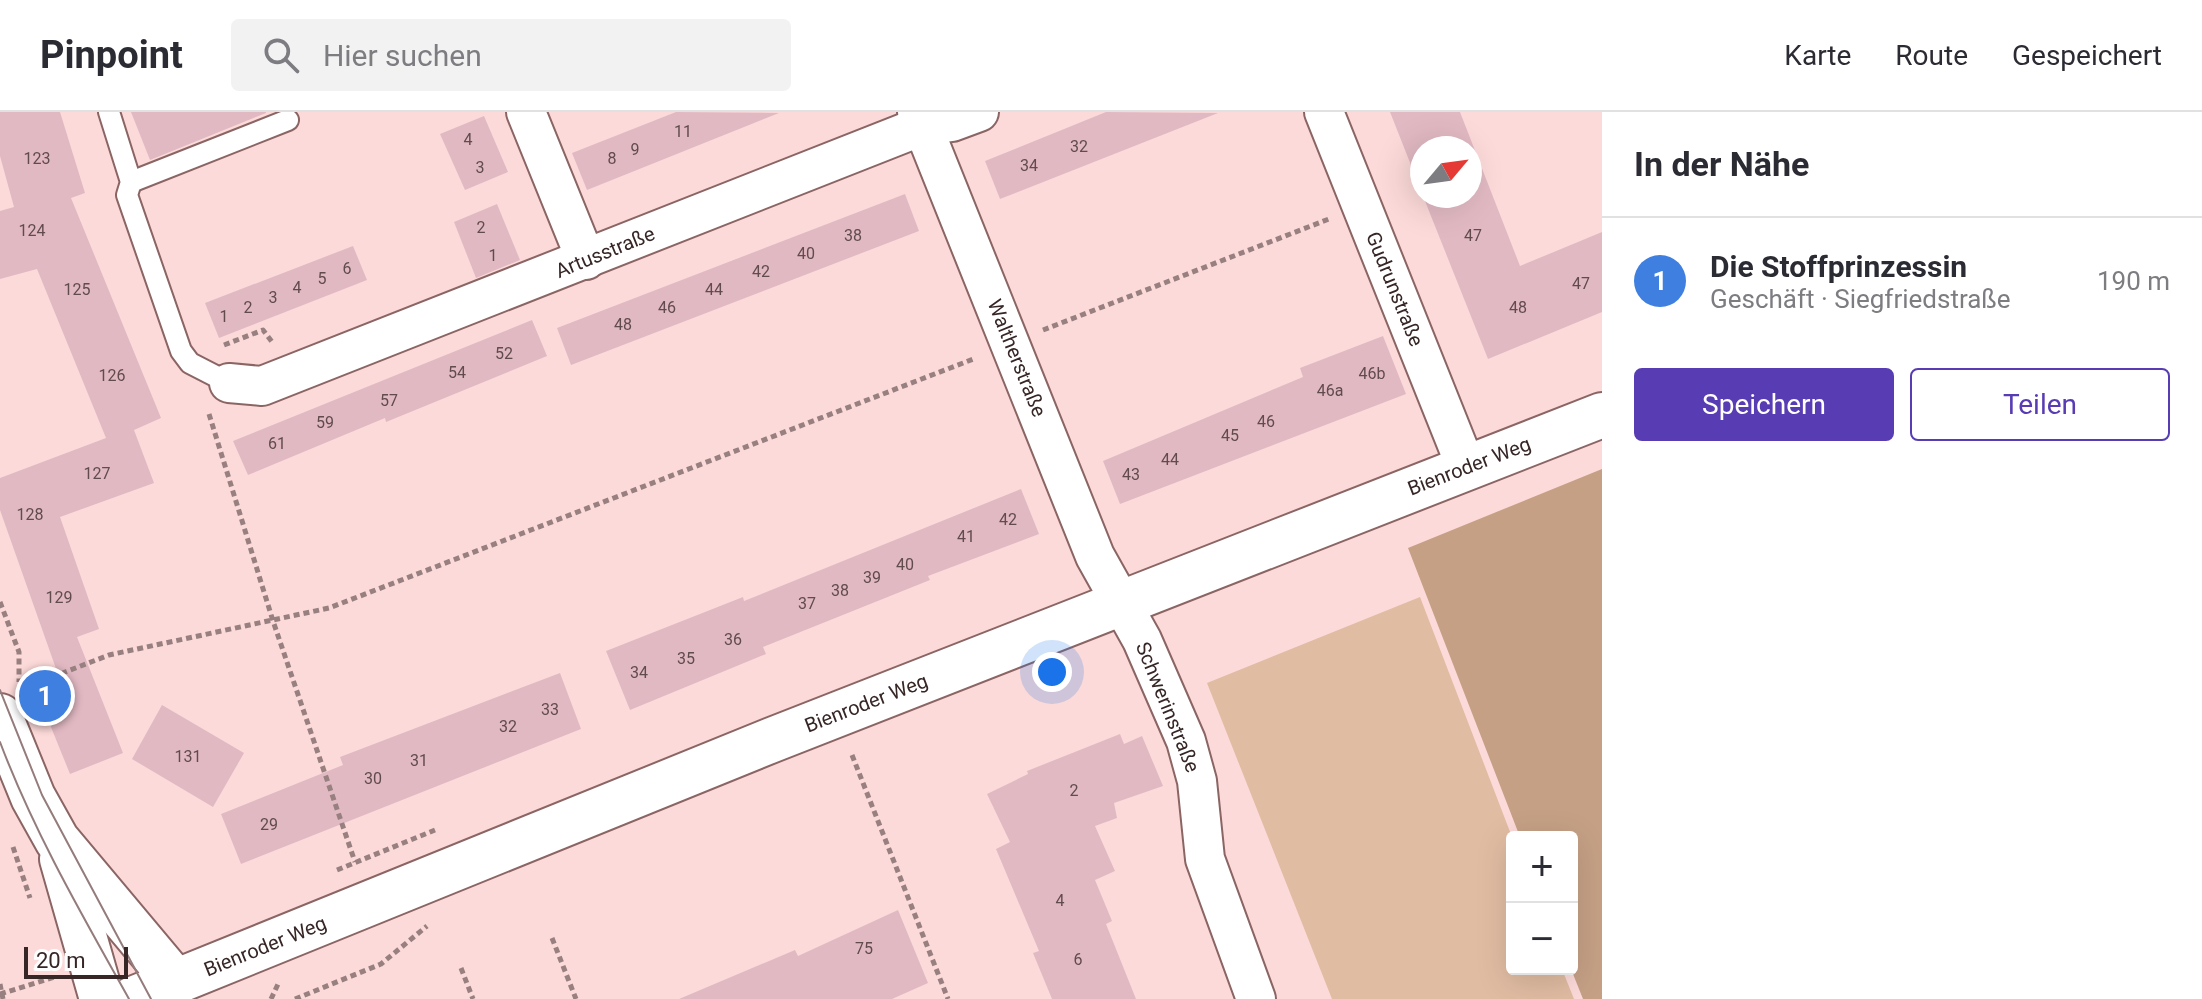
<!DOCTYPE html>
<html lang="de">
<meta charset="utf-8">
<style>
:root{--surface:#fff;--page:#f2f2f3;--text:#2b2b33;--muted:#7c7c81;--line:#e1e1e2;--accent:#583cb4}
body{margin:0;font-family:Roboto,sans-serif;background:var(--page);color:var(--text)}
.controls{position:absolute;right:24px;bottom:24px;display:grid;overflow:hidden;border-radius:8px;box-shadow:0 8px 32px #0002}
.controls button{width:72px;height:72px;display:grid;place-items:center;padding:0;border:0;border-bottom:2px solid var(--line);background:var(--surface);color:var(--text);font:40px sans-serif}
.compass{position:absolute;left:1410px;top:24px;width:72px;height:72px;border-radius:50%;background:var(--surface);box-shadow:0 8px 32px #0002;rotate:61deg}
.scale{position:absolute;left:24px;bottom:20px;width:104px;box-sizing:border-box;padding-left:8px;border:4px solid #362626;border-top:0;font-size:22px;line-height:28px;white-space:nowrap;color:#362626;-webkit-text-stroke:6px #fff;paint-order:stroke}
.you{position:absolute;left:1052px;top:560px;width:28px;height:28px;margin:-20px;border:6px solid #fff;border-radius:50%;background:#1a73e8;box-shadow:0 0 0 12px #1a73e833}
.badge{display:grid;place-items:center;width:52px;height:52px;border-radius:50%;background:var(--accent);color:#fff;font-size:26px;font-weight:700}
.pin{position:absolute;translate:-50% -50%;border:4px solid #fff;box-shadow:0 2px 8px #0006}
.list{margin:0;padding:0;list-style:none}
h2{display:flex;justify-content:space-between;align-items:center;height:104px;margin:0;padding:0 32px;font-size:34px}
h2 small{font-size:26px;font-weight:400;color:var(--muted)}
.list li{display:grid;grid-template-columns:52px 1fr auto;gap:24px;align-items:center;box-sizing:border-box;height:128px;padding:0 32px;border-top:2px solid var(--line)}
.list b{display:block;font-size:30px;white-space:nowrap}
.list p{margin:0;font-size:26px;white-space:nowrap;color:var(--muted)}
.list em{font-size:26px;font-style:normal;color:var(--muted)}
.actions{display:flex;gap:16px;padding:24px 32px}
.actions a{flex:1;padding:18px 0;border:2px solid var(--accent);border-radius:8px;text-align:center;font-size:28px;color:var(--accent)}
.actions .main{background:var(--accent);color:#fff}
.icon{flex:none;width:44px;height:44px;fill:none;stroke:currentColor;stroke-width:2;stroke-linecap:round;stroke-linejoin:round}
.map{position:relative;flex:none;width:1602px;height:887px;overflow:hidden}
header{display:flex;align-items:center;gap:48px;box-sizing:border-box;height:112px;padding:0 40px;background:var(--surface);border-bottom:2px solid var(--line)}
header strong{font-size:38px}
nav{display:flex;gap:44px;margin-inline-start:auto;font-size:28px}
.search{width:560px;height:72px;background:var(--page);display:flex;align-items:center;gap:20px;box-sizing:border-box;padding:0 28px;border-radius:8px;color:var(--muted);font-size:30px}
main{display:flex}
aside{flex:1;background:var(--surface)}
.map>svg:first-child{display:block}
.green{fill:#e0bca2}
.forest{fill:#c5a085}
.building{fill:#e1b9c3}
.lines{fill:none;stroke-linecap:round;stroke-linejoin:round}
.service-casing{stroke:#8a6564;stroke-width:24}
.minor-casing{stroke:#8a6564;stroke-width:42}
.tertiary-casing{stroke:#8a6564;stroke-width:48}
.secondary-casing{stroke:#8a6564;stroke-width:48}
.path{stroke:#998080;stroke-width:5;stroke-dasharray:6 4;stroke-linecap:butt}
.service{stroke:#fff;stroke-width:20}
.minor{stroke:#fff;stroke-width:38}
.tertiary{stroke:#fff;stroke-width:44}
.secondary{stroke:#fff;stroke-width:44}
.tram{stroke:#957c7c;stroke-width:2}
.labels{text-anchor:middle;stroke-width:6;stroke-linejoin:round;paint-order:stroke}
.number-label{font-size:16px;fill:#614b4d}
.street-label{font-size:20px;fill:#362626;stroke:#fff}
</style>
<header>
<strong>Pinpoint</strong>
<div class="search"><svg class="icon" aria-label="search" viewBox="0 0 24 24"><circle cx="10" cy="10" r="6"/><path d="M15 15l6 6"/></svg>Hier suchen</div>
<nav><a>Karte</a><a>Route</a><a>Gespeichert</a></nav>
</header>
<main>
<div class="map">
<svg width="1602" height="887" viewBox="0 0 1602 887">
<rect width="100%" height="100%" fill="#fcdad9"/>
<polygon class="green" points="1420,485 1512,725 1512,857 1562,857 1574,887 1332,887 1207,571"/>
<polygon class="forest" points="1602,357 1602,887 1583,887 1571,857 1572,725 1520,725 1408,436"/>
<g class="building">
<polygon points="0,0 60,0 85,81 71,86 161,306 134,318 154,371 60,405 99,517 77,525 123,641 70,662 36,578 60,568 0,398 0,366 106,326 37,157 0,167 0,99 14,95 0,44"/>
<polygon points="131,0 266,0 266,1 150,48"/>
<polygon points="676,0 779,1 587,78 572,41"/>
<polygon points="1106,0 1218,1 1000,87 985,49"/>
<polygon points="1390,0 1460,0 1520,154 1602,120 1602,200 1488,247 1423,84 1470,84 1470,36 1422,36 1422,81"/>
<polygon points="484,4 508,60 465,78 440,22"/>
<polygon points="905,82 919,119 571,253 557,216"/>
<polygon points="497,92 520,148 476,166 454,110"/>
<polygon points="353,134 367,168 219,226 205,191"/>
<polygon points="532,208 547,244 386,310 385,306 248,363 233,329"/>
<polygon points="1383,224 1406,282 1120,392 1103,349 1303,265 1300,256"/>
<polygon points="1021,377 1039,422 928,464 930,468 763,535 766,542 630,598 606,539 743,485 744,489"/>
<polygon points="560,561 581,617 241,752 221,702 343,653 340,645"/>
<polygon points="162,593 244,641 213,695 132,647"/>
<polygon points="1120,622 1124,632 1142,624 1163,674 1114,691 1117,706 1095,714 1115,759 1095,768 1112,809 1106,812 1136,887 1052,887 1033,841 1039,839 996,737 1010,730 987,682 1028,662 1027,659"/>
<polygon points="898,798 928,871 892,887 679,887 795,838 798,844"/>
</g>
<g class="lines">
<g class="service-casing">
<g id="service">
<polyline points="109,0 131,70 127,83 181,239 190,251 229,271"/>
<polyline points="131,70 288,8"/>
</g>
</g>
<g class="minor-casing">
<g id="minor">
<polyline points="526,0 586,148"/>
<polyline points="917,0 1095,444 1142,528 1186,629 1197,669 1205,747 1256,887"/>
<polyline points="1324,0 1466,355"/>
<polyline points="229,271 262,274 922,14 952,10 979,0"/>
</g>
</g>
<g class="tertiary-casing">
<g id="tertiary">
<polyline points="0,604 33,685 57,728 176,870"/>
<polyline points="62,747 102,887"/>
</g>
</g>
<g class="secondary-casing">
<polyline id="secondary" points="133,887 772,628 1602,303"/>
</g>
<g class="path">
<polyline points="1043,218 1329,107"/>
<polyline points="224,233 263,218 272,230"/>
<polyline points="209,302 273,509 355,750"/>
<polyline points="0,490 19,540 19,570"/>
<polyline points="24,576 109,543 329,496 976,246"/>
<polyline points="852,643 948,887"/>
<polyline points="13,735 30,786"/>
<polyline points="337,758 435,718"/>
<polyline points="552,826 576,887"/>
<polyline points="461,856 473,887"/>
<polyline points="0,872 3,887"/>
<polyline points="0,882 55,865"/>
<polyline points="271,887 279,870"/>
<polyline points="295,887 381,852 427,814"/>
</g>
<use href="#service" class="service"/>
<use href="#minor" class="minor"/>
<use href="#tertiary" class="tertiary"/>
<use href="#secondary" class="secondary"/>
<g class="tram">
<polyline points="0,578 42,683 151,887"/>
<path d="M0,630C34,720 82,803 129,887"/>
</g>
</g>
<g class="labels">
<g class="number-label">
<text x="683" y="25">11</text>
<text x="468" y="33">4</text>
<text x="1079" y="40">32</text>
<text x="635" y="43">9</text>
<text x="37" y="52">123</text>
<text x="612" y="52">8</text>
<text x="1029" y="59">34</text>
<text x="480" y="61">3</text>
<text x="481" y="121">2</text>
<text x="32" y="124">124</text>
<text x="853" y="129">38</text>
<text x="1473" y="129">47</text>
<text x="806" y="147">40</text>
<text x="493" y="149">1</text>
<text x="347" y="162">6</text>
<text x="761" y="165">42</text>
<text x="322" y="172">5</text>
<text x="1581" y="177">47</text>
<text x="297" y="181">4</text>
<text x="77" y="183">125</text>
<text x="714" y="183">44</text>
<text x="273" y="191">3</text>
<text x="248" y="201">2</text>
<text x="667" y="201">46</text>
<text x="1518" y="201">48</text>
<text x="224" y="210">1</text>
<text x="623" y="218">48</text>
<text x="504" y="247">52</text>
<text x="457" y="266">54</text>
<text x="1372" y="267">46b</text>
<text x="112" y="269">126</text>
<text x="1330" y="284">46a</text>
<text x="389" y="294">57</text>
<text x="1266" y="315">46</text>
<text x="325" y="316">59</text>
<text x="1230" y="329">45</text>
<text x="277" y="337">61</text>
<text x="1170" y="353">44</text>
<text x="97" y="367">127</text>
<text x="1131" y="368">43</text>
<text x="30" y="408">128</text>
<text x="1008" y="413">42</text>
<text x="966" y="430">41</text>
<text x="905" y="458">40</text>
<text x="872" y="471">39</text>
<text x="840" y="484">38</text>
<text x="59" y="491">129</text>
<text x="807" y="497">37</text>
<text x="733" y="533">36</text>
<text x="686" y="552">35</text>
<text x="639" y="566">34</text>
<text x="550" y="603">33</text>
<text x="508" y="620">32</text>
<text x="188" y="650">131</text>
<text x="419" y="654">31</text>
<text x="373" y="672">30</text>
<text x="1074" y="684">2</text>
<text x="269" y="718">29</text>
<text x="1060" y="794">4</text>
<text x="864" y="842">75</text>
<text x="1078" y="853">6</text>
</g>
<g class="street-label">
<text transform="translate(605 140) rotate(-22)" y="7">Artusstraße</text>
<text transform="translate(1395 177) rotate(68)" y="7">Gudrunstraße</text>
<text transform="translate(1017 246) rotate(68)" y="7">Waltherstraße</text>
<text transform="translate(1469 354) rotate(-21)" y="7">Bienroder Weg</text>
<text transform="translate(866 591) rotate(-21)" y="7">Bienroder Weg</text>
<text transform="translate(1168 595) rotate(68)" y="7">Schwerinstraße</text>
<text transform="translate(265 834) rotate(-22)" y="7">Bienroder Weg</text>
</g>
</g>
</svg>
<div class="controls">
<button>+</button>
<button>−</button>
</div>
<svg class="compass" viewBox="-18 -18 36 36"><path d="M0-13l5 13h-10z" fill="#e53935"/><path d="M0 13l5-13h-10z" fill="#7c7c81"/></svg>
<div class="scale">20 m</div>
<div class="you"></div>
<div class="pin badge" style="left:45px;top:584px;background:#3f7fe0">1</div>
</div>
<aside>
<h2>In der Nähe<small></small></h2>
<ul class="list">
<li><span class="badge" style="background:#3f7fe0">1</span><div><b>Die Stoffprinzessin</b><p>Geschäft · Siegfriedstraße</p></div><em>190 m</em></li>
</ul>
<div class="actions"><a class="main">Speichern</a><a>Teilen</a></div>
</aside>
</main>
